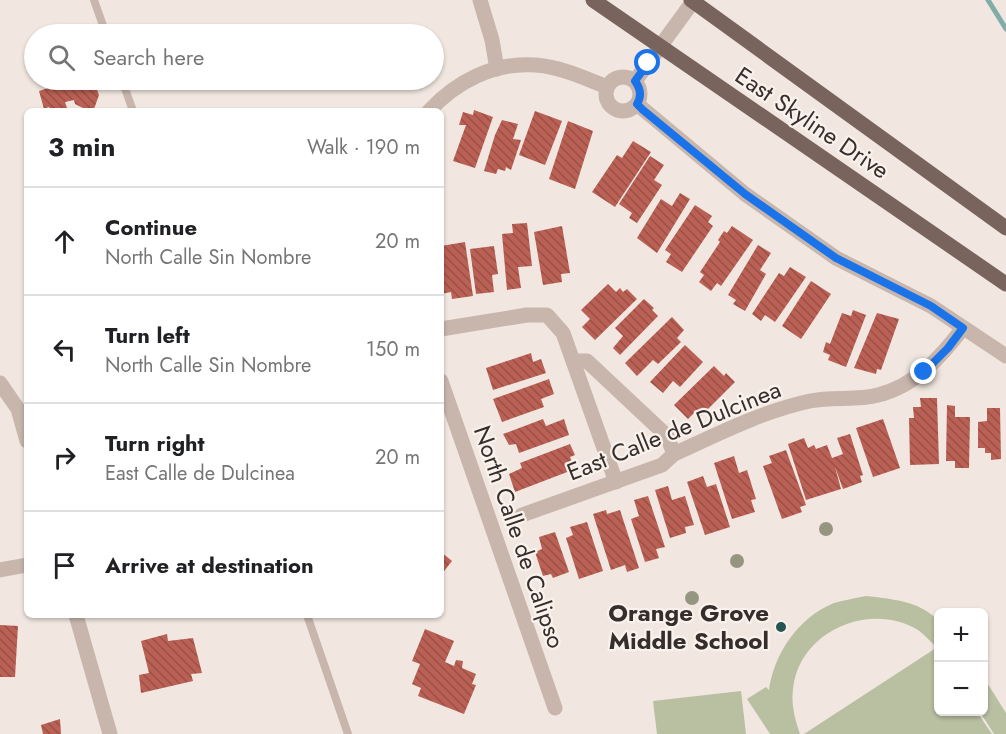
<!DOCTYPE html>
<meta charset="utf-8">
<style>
:root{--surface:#fff;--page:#f6f6f6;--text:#202124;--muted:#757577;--line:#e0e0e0}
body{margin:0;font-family:Jost,sans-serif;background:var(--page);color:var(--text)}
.controls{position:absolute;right:18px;bottom:18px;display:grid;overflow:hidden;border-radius:9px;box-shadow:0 2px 4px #0004}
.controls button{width:54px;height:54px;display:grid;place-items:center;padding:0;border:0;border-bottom:2px solid var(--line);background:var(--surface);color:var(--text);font:30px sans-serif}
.stop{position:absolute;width:18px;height:18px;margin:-14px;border:4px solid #1a73e8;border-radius:50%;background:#fff}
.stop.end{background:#1a73e8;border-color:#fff;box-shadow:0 2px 6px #0008}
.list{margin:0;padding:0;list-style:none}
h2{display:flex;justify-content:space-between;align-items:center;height:78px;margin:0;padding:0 24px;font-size:26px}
h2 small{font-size:20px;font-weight:400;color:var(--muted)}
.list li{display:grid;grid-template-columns:39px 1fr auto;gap:18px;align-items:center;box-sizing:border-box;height:108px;padding:0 24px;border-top:2px solid var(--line)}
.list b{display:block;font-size:22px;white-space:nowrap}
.list p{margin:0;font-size:20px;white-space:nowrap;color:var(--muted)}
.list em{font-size:20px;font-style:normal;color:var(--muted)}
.icon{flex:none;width:33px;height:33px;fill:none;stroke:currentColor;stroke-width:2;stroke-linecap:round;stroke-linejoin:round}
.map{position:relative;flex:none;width:1006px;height:734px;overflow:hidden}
.search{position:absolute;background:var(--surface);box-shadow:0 2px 4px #0004;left:24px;top:24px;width:420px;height:66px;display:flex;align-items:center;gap:15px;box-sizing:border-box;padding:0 21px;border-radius:33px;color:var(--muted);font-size:22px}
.panel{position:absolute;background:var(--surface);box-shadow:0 2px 4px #0004;left:24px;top:108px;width:420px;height:510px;border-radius:9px}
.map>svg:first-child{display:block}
.pitch{fill:#b9bfa1}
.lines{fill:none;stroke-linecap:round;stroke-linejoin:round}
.stream{stroke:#81aca8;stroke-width:5}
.building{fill:url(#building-back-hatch)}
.service{stroke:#c8b6ad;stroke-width:8}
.minor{stroke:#c8b6ad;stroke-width:15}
.primary{stroke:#78635d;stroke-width:15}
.tree{fill:#969680}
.route{stroke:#1a73e8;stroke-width:8}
.poi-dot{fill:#245553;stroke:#f9f2ec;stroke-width:2}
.labels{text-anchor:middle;stroke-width:4.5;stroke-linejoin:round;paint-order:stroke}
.street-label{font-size:24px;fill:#372d2b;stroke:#f9f2ec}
.poi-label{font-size:24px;font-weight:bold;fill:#372d2b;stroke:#f9f2ec;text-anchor:end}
</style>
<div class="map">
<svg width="1006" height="734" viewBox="0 0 1006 734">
<defs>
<pattern id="building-back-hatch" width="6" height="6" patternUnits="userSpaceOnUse" patternTransform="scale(1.5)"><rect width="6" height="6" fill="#bb6054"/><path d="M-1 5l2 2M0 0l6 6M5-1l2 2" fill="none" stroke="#995046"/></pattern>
</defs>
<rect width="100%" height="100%" fill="#f1e7e0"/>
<g class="pitch">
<path d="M866,596C892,599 919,601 938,620V649C932,643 925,635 918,630C870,601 799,631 793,689C791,705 795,719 800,734H770L747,699L766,687L769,690C774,653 799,617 834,603C844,600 856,598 866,596Z"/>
<polygon points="936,648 938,652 938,712 977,712 992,734 804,734"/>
<polygon points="984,678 1006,713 1006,734 994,734 980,712 984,712"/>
<polygon points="741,691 746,734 657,734 653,701"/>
</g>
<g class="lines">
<polyline class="stream" points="988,0 1006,29"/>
</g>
<g class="building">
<polygon points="59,80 87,80 90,89 96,87 99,95 94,109 89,111 75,104 74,100 65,102 68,111 50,111 49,107 44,109 39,91 61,84"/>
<polygon points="474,110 493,117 475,168 453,161 466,125 459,125 463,112 473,115"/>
<polygon points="535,111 562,121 545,165 519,155"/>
<polygon points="502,120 518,124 513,139 521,140 511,170 506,167 505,171 498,169 496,174 484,171 495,135"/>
<polygon points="568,121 593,131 575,189 549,179"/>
<polygon points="633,141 651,152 615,207 592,192 617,155 622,158"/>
<polygon points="650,156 664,165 654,180 662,185 637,223 629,218 632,213 619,204"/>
<polygon points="680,193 690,199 657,253 637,238 661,199 672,206"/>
<polygon points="695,205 712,216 708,222 713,226 682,272 666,262 671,254 665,250"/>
<polygon points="527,223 532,266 518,267 521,288 507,290 502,234 513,233 512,224"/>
<polygon points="562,226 570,273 561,274 562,282 543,285 534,232"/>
<polygon points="732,226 753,240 721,286 717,283 711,291 699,282 704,275 700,272 720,242 718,240 724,231 727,233"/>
<polygon points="465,242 473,296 452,299 451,292 441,294 441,280 444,280 441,246"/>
<polygon points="758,245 771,253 760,270 766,274 745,311 733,304 736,300 728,295"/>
<polygon points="494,246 498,274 492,275 494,292 476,294 470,249"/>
<polygon points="790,267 806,277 775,322 765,315 761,321 752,314 779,273 784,276"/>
<polygon points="811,281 831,294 801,339 782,326"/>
<polygon points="608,284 616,292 620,288 623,292 627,289 637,299 595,340 582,327 590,319 581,310"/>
<polygon points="644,299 654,308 652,310 658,316 620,355 613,348 623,336 615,328"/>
<polygon points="853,310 866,315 846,367 828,360 830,355 823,352 826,342 830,344 842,313 851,316"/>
<polygon points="877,313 899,319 881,370 877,369 876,374 854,368"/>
<polygon points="672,317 684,330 677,338 681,342 658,364 653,360 637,376 625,363"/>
<polygon points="685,345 703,362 680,387 673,381 663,393 650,382"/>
<polygon points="531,353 533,362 541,359 546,373 493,390 486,368"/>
<polygon points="714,366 724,376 726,373 735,382 699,418 694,413 688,419 674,405"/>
<polygon points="549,379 554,394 541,399 544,407 502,422 493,399"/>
<polygon points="920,398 937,398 939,464 910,465 909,418 914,418 913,407 921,407"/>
<polygon points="947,405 955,406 955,417 970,417 969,468 955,468 955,461 946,461"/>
<polygon points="987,408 1000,408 1001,459 991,460 991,453 985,453 985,448 978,448 978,422 987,421"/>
<polygon points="543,419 546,426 564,419 569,435 519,453 516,444 509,445 503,434"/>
<polygon points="883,419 900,468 873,477 856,428"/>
<polygon points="850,434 863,475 860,476 862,482 843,489 835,467 841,489 806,500 788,444 804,438 808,448 814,445 816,449 827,445 832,458 843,454 837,438"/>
<polygon points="570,444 575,455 570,457 575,469 515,492 509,474 522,468 520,463"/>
<polygon points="786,450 806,505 800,507 802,512 782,519 763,466 772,463 769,456"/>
<polygon points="734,456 739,473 747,470 756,499 751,500 755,512 732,519 714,463"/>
<polygon points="703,476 707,487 716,484 730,527 705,535 687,482"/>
<polygon points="668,486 672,500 685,496 694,525 685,527 686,533 670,538 655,490"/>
<polygon points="648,496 665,547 656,549 659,558 645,562 631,519 639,516 634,500"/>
<polygon points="606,510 607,514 620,510 639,568 627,572 625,565 611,570 593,514"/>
<polygon points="587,522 603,571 579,579 566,538 573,535 570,527"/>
<polygon points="555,532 569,572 553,578 551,574 543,576 535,552 542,549 539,537"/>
<polygon points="441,552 452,561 441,575"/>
<polygon points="0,625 18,626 15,677 0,677"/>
<polygon points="425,629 454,641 445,662 454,666 456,660 463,661 462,668 476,674 472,684 476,685 464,714 418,696 421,688 412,684 420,664 412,661"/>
<polygon points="167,634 168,641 193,638 202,673 191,674 193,681 141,693 139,675 149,673 141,641"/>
<polygon points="60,719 61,734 43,734 41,725"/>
</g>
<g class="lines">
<g class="service">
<polyline points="94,0 106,34"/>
<polyline points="122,80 133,111"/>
<polyline points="307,615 348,734"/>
</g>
<g class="minor">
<polyline points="480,0 492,40 497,69"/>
<circle cx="623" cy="94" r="17"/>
<polyline points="635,81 694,0"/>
<polyline points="637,104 745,194 836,258 931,306 1006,356"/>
<path d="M429,111C457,81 494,62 536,65C561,67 585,78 607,87"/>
<polyline points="441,329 527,315 547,315 563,333 616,482"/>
<polyline points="573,361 587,361 667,436 674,454"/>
<polyline points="441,381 555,708"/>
<polyline points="0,383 18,409 27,441"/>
<path d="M522,515L662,465L674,454C718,434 763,411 810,401C832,396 857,401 878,395C915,386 941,357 963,328"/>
<polyline points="0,570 27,565"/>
<polyline points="76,615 110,734"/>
</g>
<g class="primary">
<polyline points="593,0 1006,284"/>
<polyline points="691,0 1006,228"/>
</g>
</g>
<g class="tree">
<circle cx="826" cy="529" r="7"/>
<circle cx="737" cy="561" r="7"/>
<circle cx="692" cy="598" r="7"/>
</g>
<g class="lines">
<path class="route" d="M648,63L635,81C641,89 642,96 637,104L643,110L745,194L836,258L931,306L963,328L948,348L924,372"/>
</g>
<circle class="poi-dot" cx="781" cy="627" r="6"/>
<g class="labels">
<g class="street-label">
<text transform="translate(812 123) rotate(34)" y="8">East Skyline Drive</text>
<text transform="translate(674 431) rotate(-22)" y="8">East Calle de Dulcinea</text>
<text transform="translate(519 537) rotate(71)" y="8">North Calle de Calipso</text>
</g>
<g class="poi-label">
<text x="769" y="621">Orange Grove<tspan x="769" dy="28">Middle School</tspan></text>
</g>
</g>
</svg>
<div class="controls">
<button>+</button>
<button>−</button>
</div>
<div class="stop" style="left:648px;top:63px"></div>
<div class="stop end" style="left:924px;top:372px"></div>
<div class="search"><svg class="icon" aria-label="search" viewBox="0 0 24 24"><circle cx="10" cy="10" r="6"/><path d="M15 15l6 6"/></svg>Search here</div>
<section class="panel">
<h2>3 min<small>Walk · 190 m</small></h2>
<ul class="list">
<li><svg class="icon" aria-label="ahead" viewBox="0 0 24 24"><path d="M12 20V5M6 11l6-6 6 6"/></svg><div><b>Continue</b><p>North Calle Sin Nombre</p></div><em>20 m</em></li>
<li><svg class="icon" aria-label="left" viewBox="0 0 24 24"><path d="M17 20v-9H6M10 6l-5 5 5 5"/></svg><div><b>Turn left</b><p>North Calle Sin Nombre</p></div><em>150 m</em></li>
<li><svg class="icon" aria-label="right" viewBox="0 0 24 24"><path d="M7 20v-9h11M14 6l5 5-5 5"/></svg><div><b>Turn right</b><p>East Calle de Dulcinea</p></div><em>20 m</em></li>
<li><svg class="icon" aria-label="arrive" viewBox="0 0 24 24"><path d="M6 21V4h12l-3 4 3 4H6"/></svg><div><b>Arrive at destination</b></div></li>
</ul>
</section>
</div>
